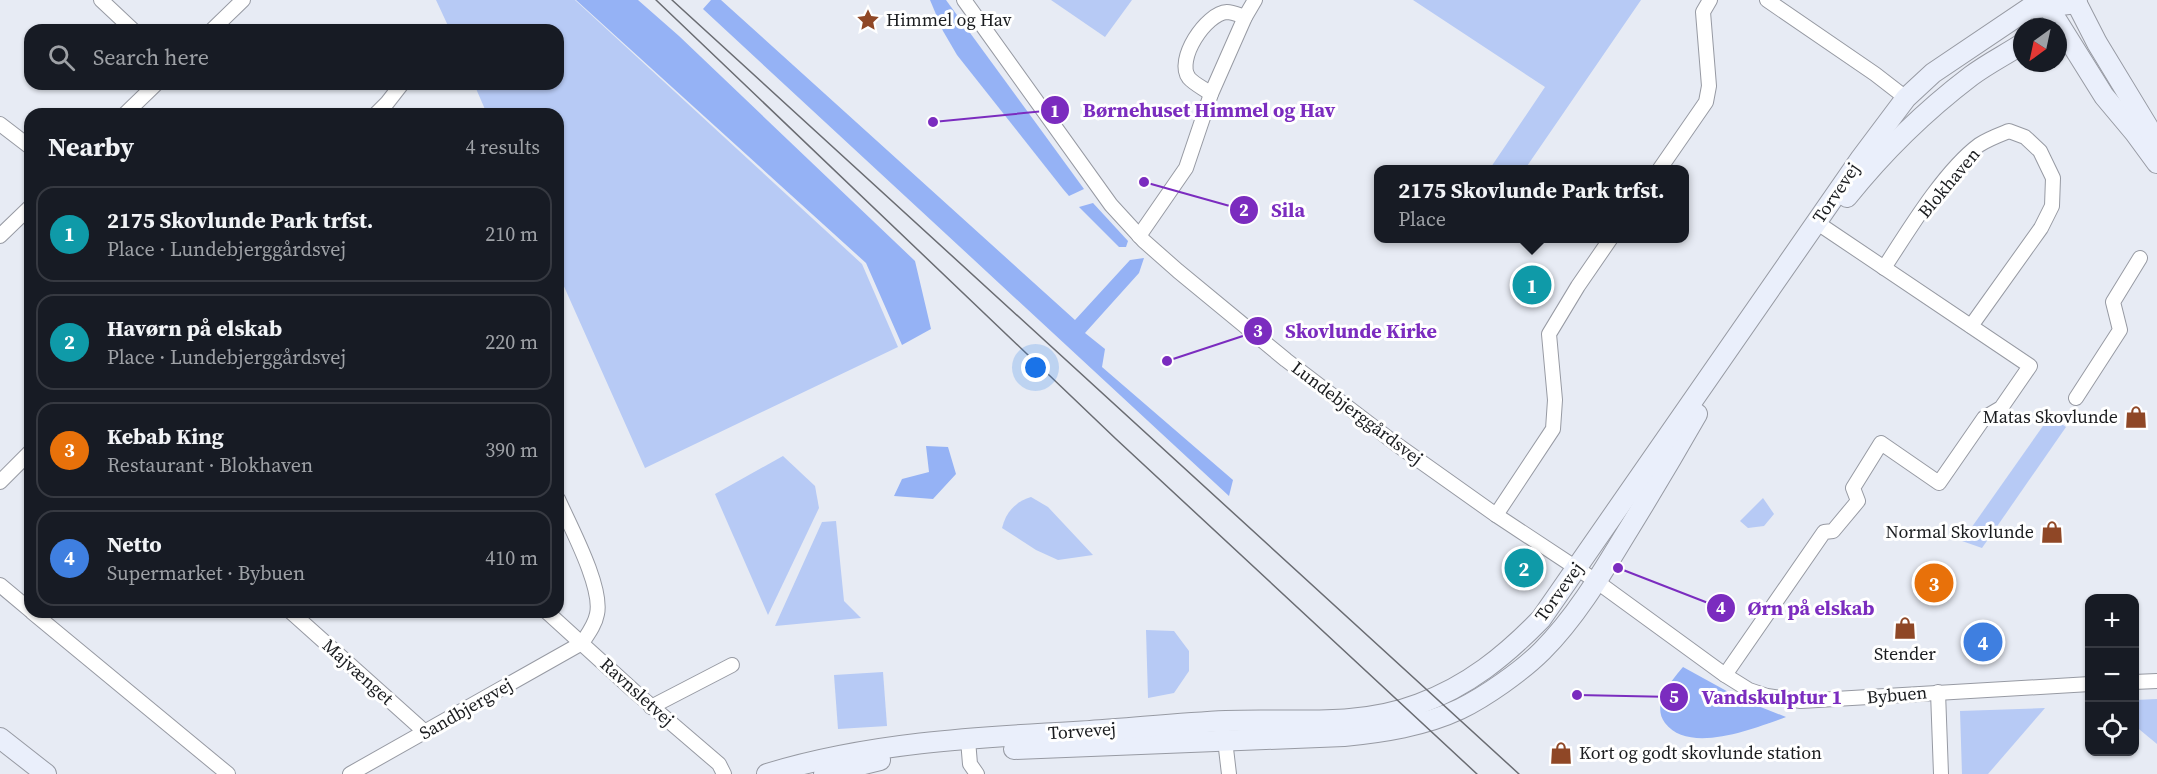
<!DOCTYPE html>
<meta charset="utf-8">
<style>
:root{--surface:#171b24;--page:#20242c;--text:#f1f3f6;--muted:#9ea1a6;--line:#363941;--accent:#db2777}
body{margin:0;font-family:"Source Serif 4",serif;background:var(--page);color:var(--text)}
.controls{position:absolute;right:18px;bottom:18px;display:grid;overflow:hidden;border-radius:12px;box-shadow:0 2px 4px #0004}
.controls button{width:54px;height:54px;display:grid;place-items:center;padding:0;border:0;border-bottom:2px solid var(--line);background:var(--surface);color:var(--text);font:30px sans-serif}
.compass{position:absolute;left:2013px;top:18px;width:54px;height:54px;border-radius:50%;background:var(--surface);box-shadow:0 2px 4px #0004;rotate:213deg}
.you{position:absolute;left:1036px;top:368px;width:21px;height:21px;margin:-15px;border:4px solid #fff;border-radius:50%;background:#1a73e8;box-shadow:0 0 0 9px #1a73e833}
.badge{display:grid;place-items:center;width:39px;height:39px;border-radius:50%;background:var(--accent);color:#fff;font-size:20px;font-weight:700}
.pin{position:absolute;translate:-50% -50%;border:3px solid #fff;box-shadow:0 2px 6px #0006}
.popup{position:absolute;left:1374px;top:165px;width:315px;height:78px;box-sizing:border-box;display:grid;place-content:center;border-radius:12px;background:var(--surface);filter:drop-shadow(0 2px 4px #0005);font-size:20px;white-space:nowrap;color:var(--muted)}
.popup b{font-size:22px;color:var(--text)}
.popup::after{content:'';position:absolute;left:50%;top:100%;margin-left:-12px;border:12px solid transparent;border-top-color:var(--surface)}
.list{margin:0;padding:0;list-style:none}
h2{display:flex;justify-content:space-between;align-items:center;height:78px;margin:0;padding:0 24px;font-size:26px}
h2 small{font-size:20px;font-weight:400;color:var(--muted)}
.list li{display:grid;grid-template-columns:39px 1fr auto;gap:18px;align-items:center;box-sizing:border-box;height:96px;margin:0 12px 12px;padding:0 12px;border:2px solid var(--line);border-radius:18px}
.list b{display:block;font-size:22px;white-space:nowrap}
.list p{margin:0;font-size:20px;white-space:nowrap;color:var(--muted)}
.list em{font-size:20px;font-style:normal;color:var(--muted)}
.icon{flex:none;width:33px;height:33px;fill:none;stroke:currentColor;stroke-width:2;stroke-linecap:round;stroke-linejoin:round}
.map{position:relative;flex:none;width:2157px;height:774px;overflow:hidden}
.search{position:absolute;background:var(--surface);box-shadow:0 2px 4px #0004;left:24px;top:24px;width:540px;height:66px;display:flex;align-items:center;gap:15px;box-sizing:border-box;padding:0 21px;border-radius:18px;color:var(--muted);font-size:22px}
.panel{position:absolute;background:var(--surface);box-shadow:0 2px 4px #0004;left:24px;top:108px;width:540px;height:510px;border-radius:18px}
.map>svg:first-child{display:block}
.green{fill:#b7caf5}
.forest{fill:#95b2f5}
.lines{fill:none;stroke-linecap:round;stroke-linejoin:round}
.street-casing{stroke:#979aa3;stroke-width:16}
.secondary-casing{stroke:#979aa3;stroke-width:22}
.street{stroke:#fff;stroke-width:14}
.secondary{stroke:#eaeffb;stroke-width:20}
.tram{stroke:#6a6c72;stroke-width:1.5}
.labels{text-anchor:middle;stroke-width:6;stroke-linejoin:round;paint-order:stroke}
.poi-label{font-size:18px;fill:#1a1c1f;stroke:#fff;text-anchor:start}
.street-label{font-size:18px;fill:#1a1c1f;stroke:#fff}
.leader{fill:none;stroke:#7b2cbf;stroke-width:2}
.callout-dot{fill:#7b2cbf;stroke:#fff;stroke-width:2}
.mark-label{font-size:18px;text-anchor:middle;font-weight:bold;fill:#fff}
.callout-label{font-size:20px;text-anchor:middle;font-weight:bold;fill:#7b2cbf;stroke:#fff;stroke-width:6;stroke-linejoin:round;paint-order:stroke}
</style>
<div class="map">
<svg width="2157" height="774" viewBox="0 0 2157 774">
<rect width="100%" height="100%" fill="#e7ebf4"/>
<g class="green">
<polygon points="436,0 575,0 862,264 898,347 645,468 558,273 558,114 487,114 474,84 558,84 558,30 450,30"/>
<polygon points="1051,0 1132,0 1105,37"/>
<polygon points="1413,0 1641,0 1525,169 1489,170 1545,87"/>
<polygon points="2050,416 2066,427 1982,548 1962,541"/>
<polygon points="783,456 815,486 819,508 768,615 715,494"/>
<path d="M1031,497L1048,507L1093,555L1058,560L1036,550L1002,528C1006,512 1015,502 1031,497Z"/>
<polygon points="1763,498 1774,514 1764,526 1748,528 1740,521"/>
<polygon points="836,521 844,601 861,618 775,626 822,522"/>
<polygon points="1146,630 1174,631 1189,651 1189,671 1174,693 1148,698"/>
<polygon points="883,672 887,726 838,729 834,675"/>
<polygon points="2157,699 2157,744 2134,725 2135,700"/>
<polygon points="2045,708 1988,774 1962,774 1960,711"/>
</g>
<g class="forest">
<polygon points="576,0 638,0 679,36 915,261 931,329 902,345 866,263"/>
<polygon points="711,0 721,0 1075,320 1130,260 1144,258 1139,273 1085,333 1105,349 1102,367 1233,480 1229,496 703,9"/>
<polygon points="930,0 946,0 1084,189 1069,196 1063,189 957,55 943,31"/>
<polygon points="1093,203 1128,241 1126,247 1119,247 1079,207"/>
<polygon points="926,446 948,447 956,474 933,499 894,496 902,479 929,472"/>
<path d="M1683,667L1743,700L1786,717C1755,728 1689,755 1665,723C1651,705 1671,681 1683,667Z"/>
</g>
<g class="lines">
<g class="street-casing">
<g id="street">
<polyline points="101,0 133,30"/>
<polyline points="964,0 1111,205 1144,241 1178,271 1286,360 1396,444 1496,515 1596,581 1725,675 1749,690 1767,696 1801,701 2090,684"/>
<polyline points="1767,0 1875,74 1906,98"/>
<polyline points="212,30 243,0"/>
<path d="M1211,94C1205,89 1194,84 1189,78C1175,60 1206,13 1227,12C1232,12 1239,15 1245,17"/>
<polyline points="125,114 156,84"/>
<polyline points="376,114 387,103 401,85"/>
<polyline points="0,124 30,147"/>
<polyline points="1659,170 1706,102 1709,86 1703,12 1710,0"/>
<polyline points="0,236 30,207"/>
<polyline points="1139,236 1186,168 1211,94 1245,17 1255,0"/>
<path d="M1884,268C1908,231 1944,171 1979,145C1988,139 1999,135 2009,131L2025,137L2040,151L2053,178L2052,206L2041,228L1971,326"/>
<polyline points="2076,398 2120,330 2113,302 2140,258"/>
<polyline points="0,482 30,452"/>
<polyline points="1496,515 1553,429 1555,400 1549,334 1578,286 1611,238"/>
<polyline points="0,585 30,610"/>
<polyline points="32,612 228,774"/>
<polyline points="291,612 425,732"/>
<polyline points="547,612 635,692 719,764 724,774"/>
<polyline points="1725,675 1824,532 1833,531 1858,501 1853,488 1881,443 1939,483 1984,418 2001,408 2030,366 1816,222"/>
<polyline points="2134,682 2157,681"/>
<polyline points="1938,692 1941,774"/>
<polyline points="651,707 732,665"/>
<polyline points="968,740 970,764 977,774"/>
<polyline points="1225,740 1229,774"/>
<path d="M350,774L582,643C588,634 595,625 597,614C603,587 570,526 558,499"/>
</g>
</g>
<g class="secondary-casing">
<g id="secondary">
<polyline points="2044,0 2104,96 2135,133 2157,163"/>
<polyline points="2075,0 2097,43 2148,127 2157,147"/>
<path d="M1847,197C1883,152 1925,111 1971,76C1987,64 2005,55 2022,44"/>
<polyline points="0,738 46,774"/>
<path d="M1014,749L1344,736C1383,732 1424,726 1460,709C1485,697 1522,671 1542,651C1574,619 1599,578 1622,540C1648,498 1673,456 1697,414"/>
<path d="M767,774C871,742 981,737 1090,731C1135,728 1181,723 1226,721C1291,718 1356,728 1419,704C1468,686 1505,656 1541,619L1861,158L1906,98L1933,73L2028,9L2077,3"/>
<polyline points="824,774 880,760"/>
</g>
</g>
<use href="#street" class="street"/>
<use href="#secondary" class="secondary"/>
<g class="tram">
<polyline points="656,0 1116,439 1477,774"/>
<polyline points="672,0 1519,774"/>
</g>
</g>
<defs>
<g id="sight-bare" transform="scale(1.8)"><path d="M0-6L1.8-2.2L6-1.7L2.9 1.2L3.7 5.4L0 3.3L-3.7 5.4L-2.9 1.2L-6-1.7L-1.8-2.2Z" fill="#8f4726" stroke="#fff" stroke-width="2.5" paint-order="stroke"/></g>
<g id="shop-bare" transform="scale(1.8)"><path d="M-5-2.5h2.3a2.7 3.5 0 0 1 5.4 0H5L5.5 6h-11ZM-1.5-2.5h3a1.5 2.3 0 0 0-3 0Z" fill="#8f4726" stroke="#fff" stroke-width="2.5" paint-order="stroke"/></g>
</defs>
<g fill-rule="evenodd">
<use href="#sight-bare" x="868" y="20"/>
<use href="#shop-bare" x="2136" y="417"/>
<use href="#shop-bare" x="2052" y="532"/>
<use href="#shop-bare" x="1905" y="628"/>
<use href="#shop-bare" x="1561" y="753"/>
</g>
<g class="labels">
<g class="poi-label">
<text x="886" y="26">Himmel og Hav</text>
<text x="2118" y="423" text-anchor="end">Matas Skovlunde</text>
<text x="2034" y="538" text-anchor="end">Normal Skovlunde</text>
<text x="1905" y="660" text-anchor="middle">Stender</text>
<text x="1579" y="759">Kort og godt skovlunde station</text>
</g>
<g class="street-label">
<text transform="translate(1949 183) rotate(-50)" y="6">Blokhaven</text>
<text transform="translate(1836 193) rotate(-56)" y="6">Torvevej</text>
<text transform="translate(1357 413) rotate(37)" y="6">Lundebjerggårdsvej</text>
<text transform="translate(1559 592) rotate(-54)" y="6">Torvevej</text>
<text transform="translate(358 672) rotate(42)" y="6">Majvænget</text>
<text transform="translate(637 692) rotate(42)" y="6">Ravnsletvej</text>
<text transform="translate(1897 695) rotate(-5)" y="6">Bybuen</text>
<text transform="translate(466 709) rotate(-30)" y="6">Sandbjergvej</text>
<text transform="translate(1082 731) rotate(-4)" y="6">Torvevej</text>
</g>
</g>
<path class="leader" d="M933 122L1055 110M1144 182L1244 210M1167 361L1258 331M1618 568L1721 608M1577 695L1674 697"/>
<g class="callout-dot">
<circle cx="933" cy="122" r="6"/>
<circle cx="1144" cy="182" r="6"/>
<circle cx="1167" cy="361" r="6"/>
<circle cx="1618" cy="568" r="6"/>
<circle cx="1577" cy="695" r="6"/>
<circle cx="1055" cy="110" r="15"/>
<circle cx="1244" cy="210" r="15"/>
<circle cx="1258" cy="331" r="15"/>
<circle cx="1721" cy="608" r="15"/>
<circle cx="1674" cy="697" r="15"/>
</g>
<g class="mark-label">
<text x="1055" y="117">1</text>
<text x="1244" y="216">2</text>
<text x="1258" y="337">3</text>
<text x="1721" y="614">4</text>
<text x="1674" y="703">5</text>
</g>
<g class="callout-label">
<text x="1209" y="117">Børnehuset Himmel og Hav</text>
<text x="1288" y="217">Sila</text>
<text x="1361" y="338">Skovlunde Kirke</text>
<text x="1811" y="615">Ørn på elskab</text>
<text x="1772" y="704">Vandskulptur 1</text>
</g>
</svg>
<div class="controls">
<button>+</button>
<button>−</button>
<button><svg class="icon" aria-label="locate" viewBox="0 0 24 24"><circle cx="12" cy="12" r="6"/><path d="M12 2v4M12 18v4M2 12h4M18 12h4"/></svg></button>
</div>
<svg class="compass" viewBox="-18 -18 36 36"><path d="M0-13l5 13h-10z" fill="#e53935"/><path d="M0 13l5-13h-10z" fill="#9ea1a6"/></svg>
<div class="you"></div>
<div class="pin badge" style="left:1532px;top:285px;background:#0f9aa8">1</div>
<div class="popup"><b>2175 Skovlunde Park trfst.</b>Place</div>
<div class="pin badge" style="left:1524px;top:568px;background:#0f9aa8">2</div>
<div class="pin badge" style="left:1934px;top:583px;background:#e8710a">3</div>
<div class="pin badge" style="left:1983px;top:642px;background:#3f7fe0">4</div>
<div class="search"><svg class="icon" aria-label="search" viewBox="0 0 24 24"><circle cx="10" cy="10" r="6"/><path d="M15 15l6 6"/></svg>Search here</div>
<section class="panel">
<h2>Nearby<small>4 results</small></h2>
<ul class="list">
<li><span class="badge" style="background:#0f9aa8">1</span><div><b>2175 Skovlunde Park trfst.</b><p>Place · Lundebjerggårdsvej</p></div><em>210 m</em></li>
<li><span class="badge" style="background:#0f9aa8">2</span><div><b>Havørn på elskab</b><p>Place · Lundebjerggårdsvej</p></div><em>220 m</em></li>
<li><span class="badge" style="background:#e8710a">3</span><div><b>Kebab King</b><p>Restaurant · Blokhaven</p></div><em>390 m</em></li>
<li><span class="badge" style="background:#3f7fe0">4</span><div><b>Netto</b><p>Supermarket · Bybuen</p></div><em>410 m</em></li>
</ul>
</section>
</div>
